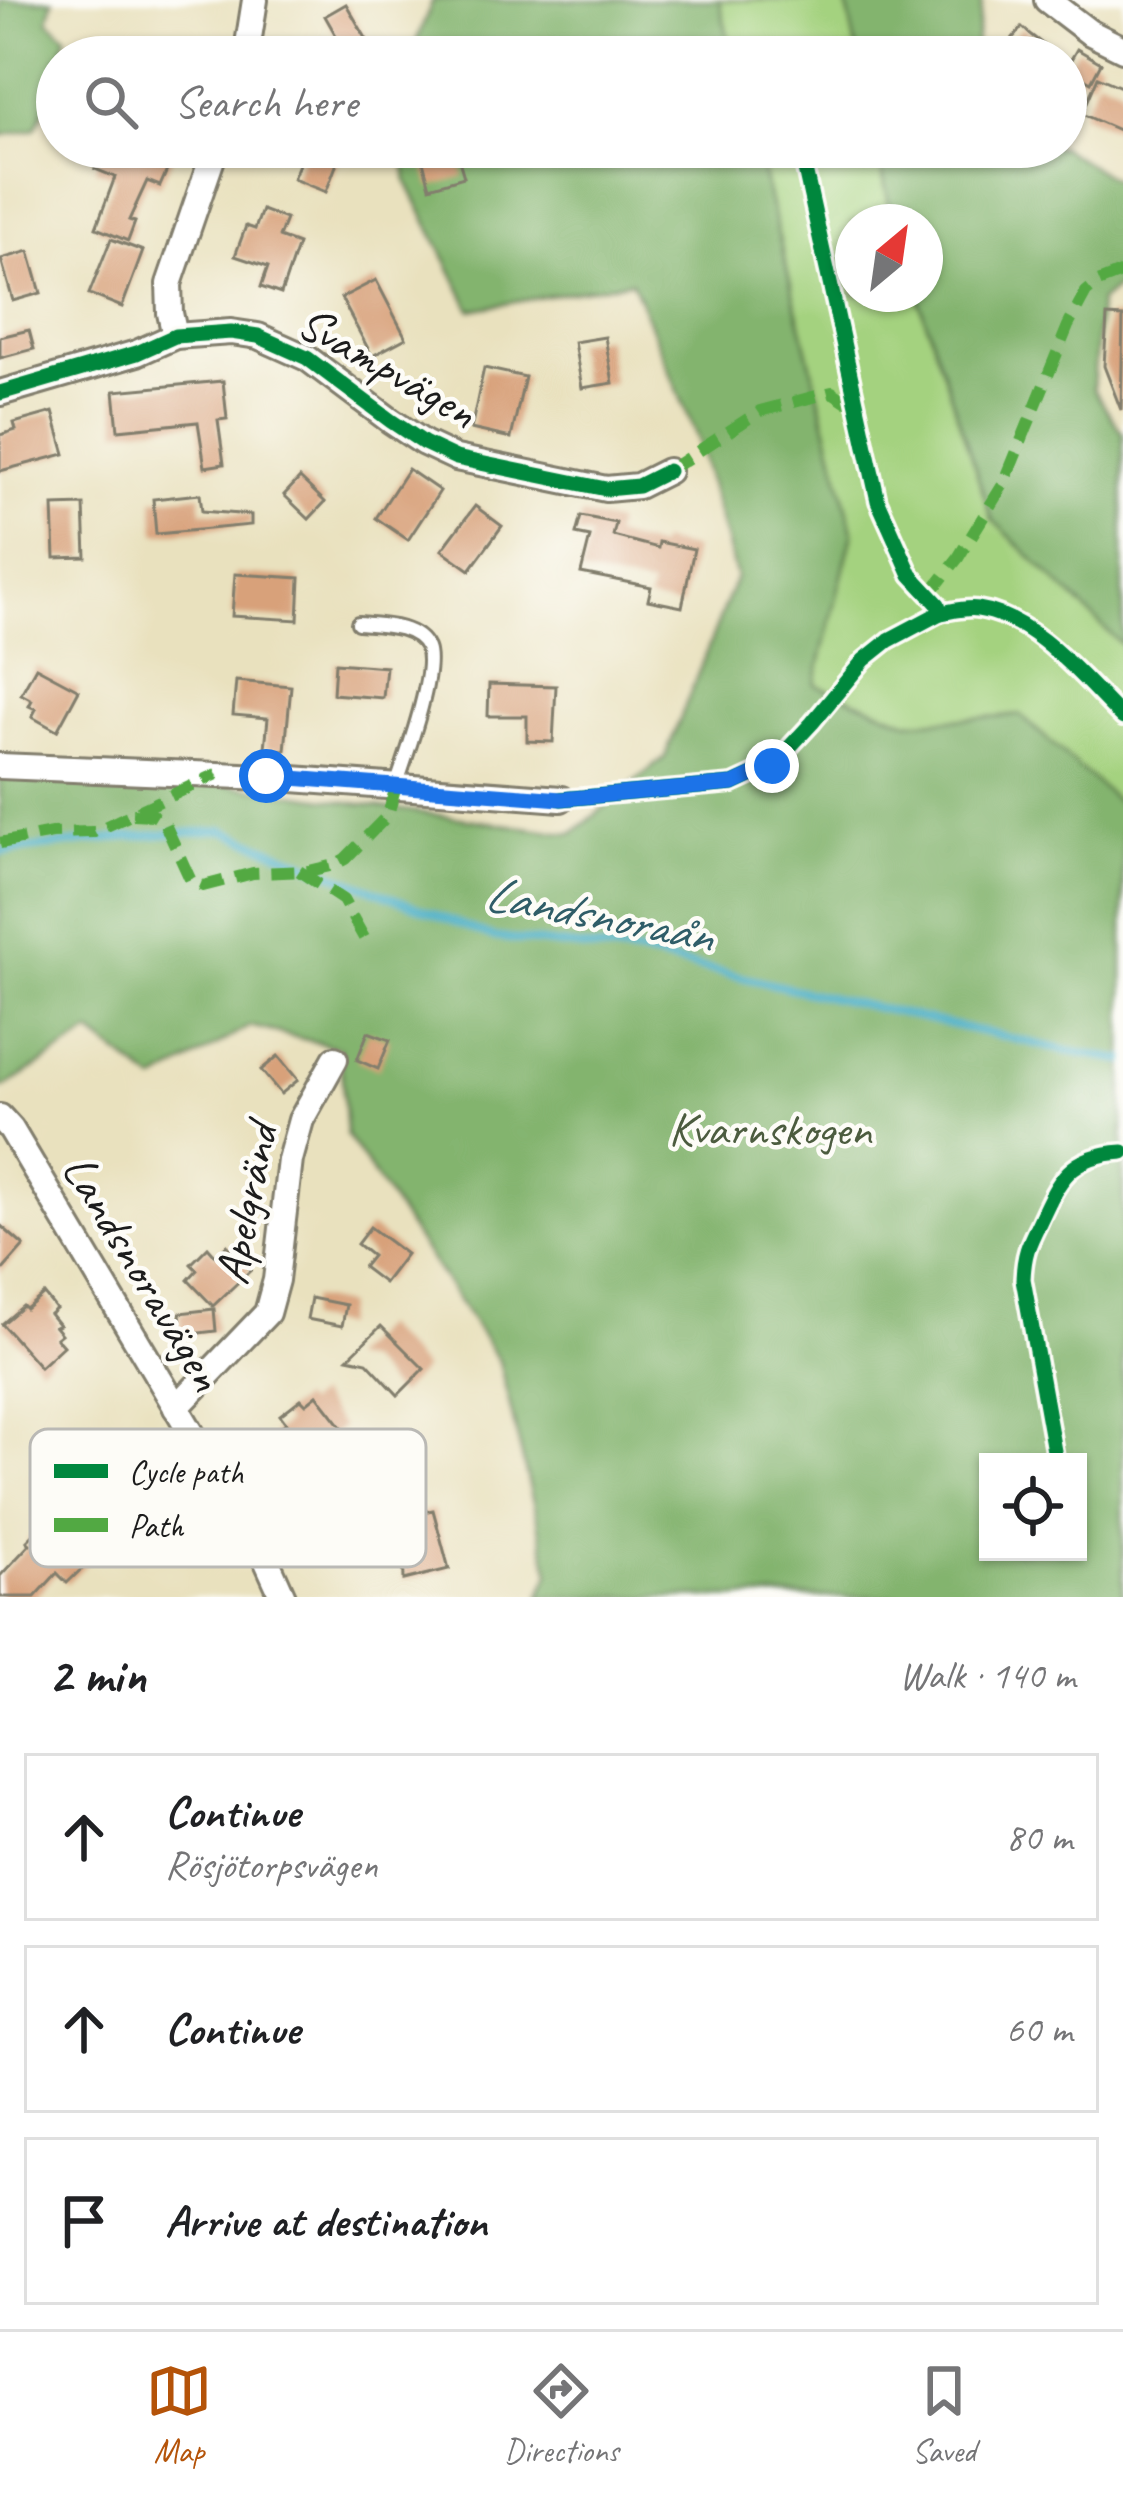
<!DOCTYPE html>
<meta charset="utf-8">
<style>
:root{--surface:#fff;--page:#f6f6f6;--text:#202124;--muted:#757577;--line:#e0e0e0;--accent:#b45309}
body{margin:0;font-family:Caveat,sans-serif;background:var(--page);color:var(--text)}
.controls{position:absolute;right:36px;bottom:36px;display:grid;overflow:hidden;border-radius:0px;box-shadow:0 3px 9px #0004}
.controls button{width:108px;height:108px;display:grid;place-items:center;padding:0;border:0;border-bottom:3px solid var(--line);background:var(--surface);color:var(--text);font:60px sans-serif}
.compass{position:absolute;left:835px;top:204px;width:108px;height:108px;border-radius:50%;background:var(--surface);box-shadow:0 3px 9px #0004;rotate:29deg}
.stop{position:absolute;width:36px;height:36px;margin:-27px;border:9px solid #1a73e8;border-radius:50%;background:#fff}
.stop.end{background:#1a73e8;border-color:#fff;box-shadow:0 3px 12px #0008}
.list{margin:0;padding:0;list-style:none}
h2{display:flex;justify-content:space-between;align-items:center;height:156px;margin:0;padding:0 48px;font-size:51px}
h2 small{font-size:39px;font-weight:400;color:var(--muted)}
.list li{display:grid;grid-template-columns:78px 1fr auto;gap:36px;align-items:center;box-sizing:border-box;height:168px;margin:0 24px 24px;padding:0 24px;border:3px solid var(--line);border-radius:0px}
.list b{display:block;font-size:45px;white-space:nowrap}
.list p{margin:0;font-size:39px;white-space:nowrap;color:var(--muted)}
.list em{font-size:39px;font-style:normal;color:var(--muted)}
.icon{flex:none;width:66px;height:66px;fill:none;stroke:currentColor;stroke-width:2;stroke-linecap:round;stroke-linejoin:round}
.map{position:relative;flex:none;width:1123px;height:1597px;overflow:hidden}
.search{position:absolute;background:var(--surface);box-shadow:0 3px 9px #0004;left:36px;right:36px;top:36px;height:132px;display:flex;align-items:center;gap:30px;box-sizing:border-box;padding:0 42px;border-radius:66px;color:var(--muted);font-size:45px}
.sheet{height:732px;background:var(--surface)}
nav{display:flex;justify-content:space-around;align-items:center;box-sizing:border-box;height:168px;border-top:3px solid var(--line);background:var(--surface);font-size:33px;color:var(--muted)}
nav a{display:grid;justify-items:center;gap:6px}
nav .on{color:var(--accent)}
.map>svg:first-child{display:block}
.green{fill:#a4d27f;stroke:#60774e;stroke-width:3}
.forest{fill:#83b46e;stroke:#506845;stroke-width:3;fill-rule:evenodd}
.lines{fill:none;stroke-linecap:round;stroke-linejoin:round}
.stream{stroke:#46adc5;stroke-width:8}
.building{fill:#d8a17a}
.service-casing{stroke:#827e6d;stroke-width:18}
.minor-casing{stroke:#827e6d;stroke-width:30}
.service{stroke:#fff;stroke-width:12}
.minor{stroke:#fff;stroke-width:24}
.quiet{stroke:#52a943;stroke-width:12;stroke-dasharray:24 12;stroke-linecap:butt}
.cycleway-casing{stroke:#fdfcf7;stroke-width:22}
.cycleway{stroke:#00873e;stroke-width:15}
.route{stroke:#1a73e8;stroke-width:15}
.labels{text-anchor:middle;stroke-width:9;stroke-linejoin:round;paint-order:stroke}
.street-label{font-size:48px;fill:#1c1c1c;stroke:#fdfcf7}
.park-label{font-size:48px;fill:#4c5c3f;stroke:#fdfcf7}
.water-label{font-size:51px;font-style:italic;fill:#2f5d68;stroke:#fdfcf7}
.key{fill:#fdfcf7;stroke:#bab9b5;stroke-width:3}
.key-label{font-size:33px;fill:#1c1c1c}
</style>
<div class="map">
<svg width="1123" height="1597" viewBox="0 0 1123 1597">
<rect width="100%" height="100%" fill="#fdfcf7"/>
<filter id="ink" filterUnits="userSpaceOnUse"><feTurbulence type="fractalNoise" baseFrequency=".00833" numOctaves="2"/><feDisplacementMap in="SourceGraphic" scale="24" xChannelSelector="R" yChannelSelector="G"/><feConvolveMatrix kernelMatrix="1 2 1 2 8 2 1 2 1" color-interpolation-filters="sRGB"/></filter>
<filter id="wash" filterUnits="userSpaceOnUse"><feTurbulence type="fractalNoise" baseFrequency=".004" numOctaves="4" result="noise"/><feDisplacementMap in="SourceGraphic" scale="48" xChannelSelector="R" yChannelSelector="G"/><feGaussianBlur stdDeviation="2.7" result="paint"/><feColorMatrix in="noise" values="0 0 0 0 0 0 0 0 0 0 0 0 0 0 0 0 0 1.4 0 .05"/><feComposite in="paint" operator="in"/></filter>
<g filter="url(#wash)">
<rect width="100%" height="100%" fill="#e9e1be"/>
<g class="green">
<polygon points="719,0 846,0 858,57 733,57"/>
<polygon points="756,147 877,147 893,222 853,222 853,294 917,294 992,519 1123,646 1123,807 1020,715 909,722 814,684 853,532"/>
</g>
<g class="forest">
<path d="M0,0H53L48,20L66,36L61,57H57C57,84 47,105 35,129L0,136Z"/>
<polygon points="433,0 719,0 733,57 410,57"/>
<polygon points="846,0 980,0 982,3 974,57 858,57"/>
<path d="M403,147H756L853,532L815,684L909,722L1020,715L1123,807V1597H540L550,1573L499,1361L346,1134L340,1048L250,1026L155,1082L91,1033L3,1088L0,1087V776L144,773L572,834L665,757L736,577L696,435L632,281L471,310L407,182ZM988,1462H1078V1552H988Z"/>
<polygon points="877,147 1060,147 1123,185 1123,282 1099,302 1093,389 1123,434 1123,646 992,519 917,294 925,294 925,222 893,222"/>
</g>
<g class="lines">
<polyline class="stream" points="0,852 128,837 223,830 492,937 644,955 1067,1051 1123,1060"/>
</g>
<g id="blocks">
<g class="building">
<polygon points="346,4 377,57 307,57 338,39 325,16"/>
<polygon points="1022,27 1031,35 1059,57 997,57"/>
<polygon points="1077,49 1101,63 1091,82 1066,68"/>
<polygon points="1098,77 1123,88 1123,132 1082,114"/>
<polygon points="104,147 134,147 149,154 152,147 162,147 175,152 160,186 147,181 129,220 135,222 128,241 96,228 115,177 95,169"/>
<polygon points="306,147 343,147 326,192 293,179"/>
<polygon points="419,147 455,147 464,177 430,187"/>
<polygon points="262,210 286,219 279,237 298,244 281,294 261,287 268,267 235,256 246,226 255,229"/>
<polygon points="111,239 143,251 122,307 89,294"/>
<polygon points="29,251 41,293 13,301 1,259"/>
<polygon points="376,280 406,338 372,356 341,298"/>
<polygon points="1107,316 1123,317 1121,410 1104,366"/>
<polygon points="29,330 34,349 0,358 0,337"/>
<polygon points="605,337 613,383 582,388 574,342"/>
<polygon points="484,368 525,377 511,438 471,429"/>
<polygon points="223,381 227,419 218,420 224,464 205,467 198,422 118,430 114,391"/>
<polygon points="53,412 65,454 0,471 0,435 16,430 14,423"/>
<polygon points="408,469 440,491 408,540 376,518"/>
<polygon points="300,478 325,502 309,519 284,495"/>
<polygon points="200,494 202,511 251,515 251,525 156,534 153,499"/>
<polygon points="84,505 86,557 55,558 53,506"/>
<polygon points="475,506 502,526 470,570 442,550"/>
<polygon points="581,516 616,523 613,536 658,548 659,542 694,549 682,607 648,600 651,587 581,573 590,537 576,534"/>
<polygon points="235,574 300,578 298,620 232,616"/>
<polygon points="335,663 386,667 383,698 333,694"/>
<polygon points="36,667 79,690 57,731 32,717 36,709 29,706 32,700 21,694"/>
<polygon points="236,681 291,686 285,750 265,748 268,718 233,715"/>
<polygon points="489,684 556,686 553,742 527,741 527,716 488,716"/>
<polygon points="368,1032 390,1040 378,1069 357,1060"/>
<polygon points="278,1056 298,1080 281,1094 261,1070"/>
<polygon points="0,1225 24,1246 0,1273"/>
<polygon points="370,1227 406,1254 384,1283 363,1267 372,1256 357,1244"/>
<polygon points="227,1245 251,1270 213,1306 188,1280 197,1270 191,1264 208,1247 216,1256"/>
<polygon points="44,1294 56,1309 50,1314 59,1325 55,1327 61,1334 56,1338 63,1346 40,1367 2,1324 23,1306 26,1309"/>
<polygon points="311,1298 346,1305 342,1326 307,1319"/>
<polygon points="214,1309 216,1331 182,1335 180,1313"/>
<polygon points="381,1326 424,1369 398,1395 367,1362 348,1358"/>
<polygon points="317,1395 342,1427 296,1464 272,1434 286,1423 280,1415 301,1399 306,1404"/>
<polygon points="64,1505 90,1532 84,1538 98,1553 67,1583 57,1573 35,1597 0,1597 0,1576 30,1544 27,1541"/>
<polygon points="433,1510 449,1569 404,1580 402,1516"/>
</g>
</g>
</g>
<g filter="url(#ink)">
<use href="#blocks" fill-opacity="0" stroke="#827e6d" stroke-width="3"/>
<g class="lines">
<g class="service-casing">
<path id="service" d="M358,623C379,625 416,624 427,648C437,672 405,759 396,786"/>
</g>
<g class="minor-casing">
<g id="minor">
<polyline points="1047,0 1089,32 1123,49"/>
<polyline points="246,57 255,0"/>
<polyline points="175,336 170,313 169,284 216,147"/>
<polyline points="0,393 137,353 175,336 231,332 258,336 307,358 391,421 424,443 456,458 606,489 638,486 668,471"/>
<polyline points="0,766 266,777 561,799"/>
<polyline points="0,1117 11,1129 265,1557 283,1597"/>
<polyline points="176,1408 267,1313 276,1280 290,1160 301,1120 335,1059"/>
</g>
</g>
<use href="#service" class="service"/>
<use href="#minor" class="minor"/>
<g class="quiet">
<polyline points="668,471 760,411 832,392 856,408"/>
<polyline points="929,595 958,558 1004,483 1068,326 1086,292 1098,282 1123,272"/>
<polyline points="133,814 153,815 164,822 191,881 203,886 253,873 309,871 334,865 345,859 388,815 396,786"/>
<polyline points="0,843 52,833 94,832 217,774"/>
<polyline points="299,871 343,900 364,938"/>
</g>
<g class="cycleway-casing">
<g id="cycleway">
<path d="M800,147L878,501L911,575L938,604L940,613C952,611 967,607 978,609C1035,617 1084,680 1123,718"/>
<polyline points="0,393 137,353 175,336 231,332 258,336 307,358 391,421 424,443 456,458 606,489 638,486 668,471"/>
<polyline points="561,799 733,784 772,766 812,723 864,660 889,640 940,613"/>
<path d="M1056,1462L1023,1279C1024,1254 1028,1245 1039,1223C1059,1179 1070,1155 1123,1152"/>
</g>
</g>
<use href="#cycleway" class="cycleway"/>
</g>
</g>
<g class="lines" filter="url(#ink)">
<polyline class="route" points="266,776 561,799 733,784 772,766"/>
</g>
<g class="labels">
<g class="street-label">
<text transform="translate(388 366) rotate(30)" y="17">Svampvägen</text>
<text transform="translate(245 1204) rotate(-79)" y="17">Apelgränd</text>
<text transform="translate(144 1272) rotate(59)" y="17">Landsnoravägen</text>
</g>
<g class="park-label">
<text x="770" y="1145">Kvarnskogen</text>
</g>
<g class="water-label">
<text transform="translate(599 913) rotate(11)" y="18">Landsnoraån</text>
</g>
</g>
<rect x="30" y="1429" width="396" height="138" rx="18" class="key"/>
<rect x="54" y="1464" width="54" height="14" fill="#00873e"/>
<rect x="54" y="1518" width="54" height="14" fill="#52a943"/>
<g class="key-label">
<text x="129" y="1483">Cycle path</text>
<text x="129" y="1537">Path</text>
</g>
</svg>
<div class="controls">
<button><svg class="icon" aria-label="locate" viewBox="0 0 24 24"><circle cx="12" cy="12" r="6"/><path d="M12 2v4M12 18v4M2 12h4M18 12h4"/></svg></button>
</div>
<svg class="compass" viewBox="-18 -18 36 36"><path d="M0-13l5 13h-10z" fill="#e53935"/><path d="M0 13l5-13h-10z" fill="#757577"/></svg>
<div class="stop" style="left:266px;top:776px"></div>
<div class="stop end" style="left:772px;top:766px"></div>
<div class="search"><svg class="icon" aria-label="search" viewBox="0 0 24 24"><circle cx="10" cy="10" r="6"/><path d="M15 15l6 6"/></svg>Search here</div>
</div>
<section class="sheet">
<h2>2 min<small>Walk · 140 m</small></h2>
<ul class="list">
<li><svg class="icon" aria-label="ahead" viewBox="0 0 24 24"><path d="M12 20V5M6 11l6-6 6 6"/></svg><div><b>Continue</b><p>Rösjötorpsvägen</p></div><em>80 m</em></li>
<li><svg class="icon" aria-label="ahead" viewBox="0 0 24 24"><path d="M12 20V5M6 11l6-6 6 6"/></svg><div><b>Continue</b></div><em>60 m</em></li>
<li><svg class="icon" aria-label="arrive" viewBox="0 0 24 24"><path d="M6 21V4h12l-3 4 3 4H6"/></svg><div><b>Arrive at destination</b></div></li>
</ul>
</section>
<nav>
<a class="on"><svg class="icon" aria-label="map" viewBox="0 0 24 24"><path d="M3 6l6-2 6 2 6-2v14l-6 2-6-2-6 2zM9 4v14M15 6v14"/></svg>Map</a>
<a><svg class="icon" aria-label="directions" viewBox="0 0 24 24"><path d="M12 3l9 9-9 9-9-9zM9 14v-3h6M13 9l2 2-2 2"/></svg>Directions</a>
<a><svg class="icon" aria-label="saved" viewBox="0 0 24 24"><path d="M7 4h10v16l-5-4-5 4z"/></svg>Saved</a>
</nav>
